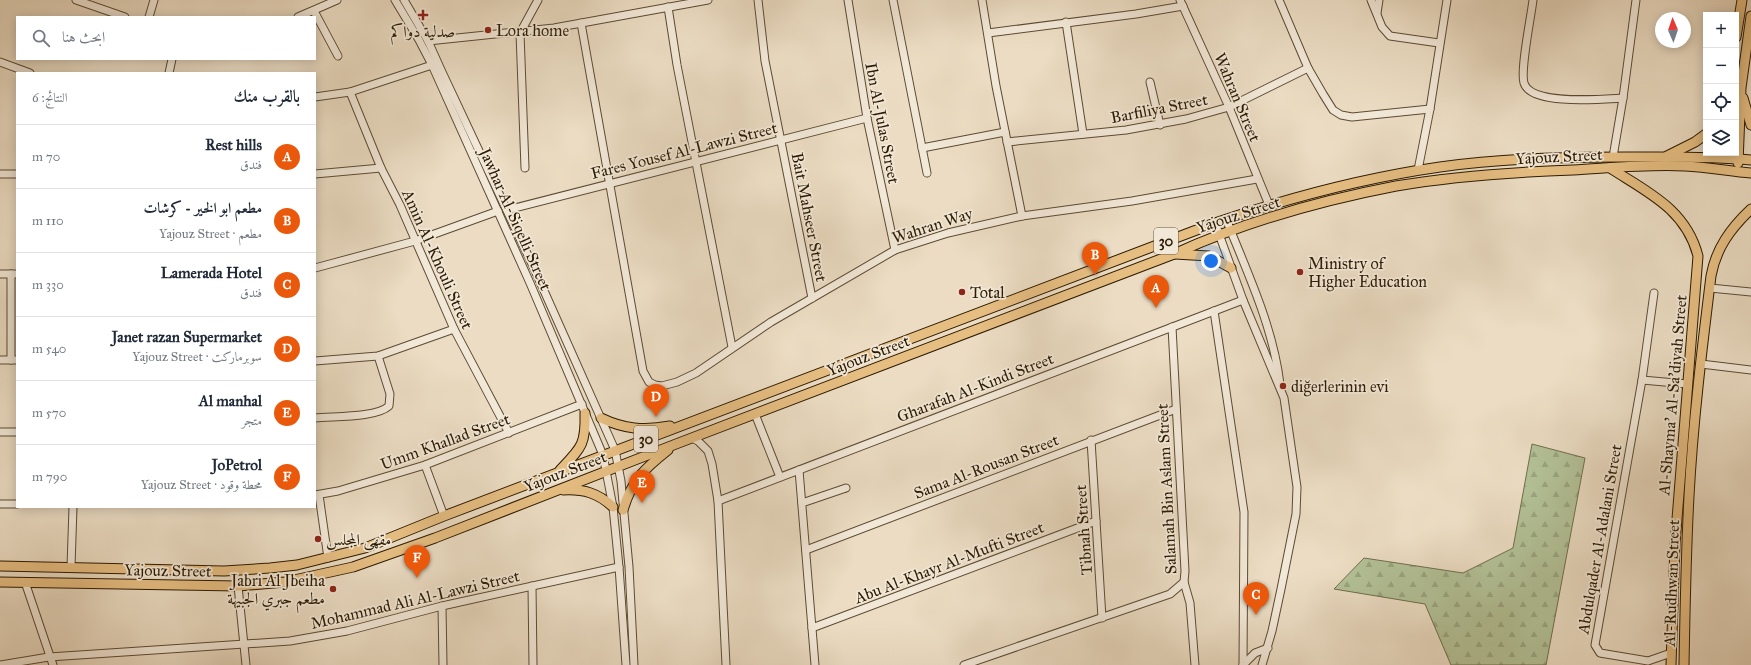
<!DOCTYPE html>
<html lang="ar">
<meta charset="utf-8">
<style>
:root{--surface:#fff;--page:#f6f6f7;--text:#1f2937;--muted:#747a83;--line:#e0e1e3;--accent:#ea580c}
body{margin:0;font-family:"IM FELL Great Primer",Amiri,serif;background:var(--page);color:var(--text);direction:rtl}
.controls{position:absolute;right:12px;top:12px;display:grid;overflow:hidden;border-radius:0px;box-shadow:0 2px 10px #0003}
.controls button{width:36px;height:36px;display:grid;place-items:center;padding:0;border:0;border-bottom:1px solid var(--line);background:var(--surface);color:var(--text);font:20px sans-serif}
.compass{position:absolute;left:1655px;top:12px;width:36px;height:36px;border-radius:50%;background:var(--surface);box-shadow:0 2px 10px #0003;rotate:358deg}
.you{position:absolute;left:1211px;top:261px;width:14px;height:14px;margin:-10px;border:3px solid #fff;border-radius:50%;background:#1a73e8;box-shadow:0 0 0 6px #1a73e833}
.badge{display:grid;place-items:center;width:26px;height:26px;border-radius:50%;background:var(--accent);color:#fff;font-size:13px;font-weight:700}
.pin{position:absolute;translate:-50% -33px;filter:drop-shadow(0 1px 2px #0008)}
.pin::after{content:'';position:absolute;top:21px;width:14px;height:12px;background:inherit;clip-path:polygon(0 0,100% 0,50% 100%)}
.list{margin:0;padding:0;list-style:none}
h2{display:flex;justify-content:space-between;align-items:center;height:52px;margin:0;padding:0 16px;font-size:17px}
h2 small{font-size:13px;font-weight:400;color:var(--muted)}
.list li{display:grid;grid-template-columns:26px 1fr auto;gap:12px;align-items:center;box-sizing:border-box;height:64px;padding:0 16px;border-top:1px solid var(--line)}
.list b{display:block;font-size:15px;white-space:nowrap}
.list p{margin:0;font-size:13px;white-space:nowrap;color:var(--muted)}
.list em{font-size:13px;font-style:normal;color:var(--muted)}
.icon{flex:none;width:22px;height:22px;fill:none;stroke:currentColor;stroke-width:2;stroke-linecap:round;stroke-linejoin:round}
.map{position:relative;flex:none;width:1751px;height:665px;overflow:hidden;direction:ltr}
.search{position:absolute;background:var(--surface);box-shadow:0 2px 10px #0003;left:16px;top:16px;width:300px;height:44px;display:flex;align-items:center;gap:10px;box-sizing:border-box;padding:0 14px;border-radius:0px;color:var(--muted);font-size:15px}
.panel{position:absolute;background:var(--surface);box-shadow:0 2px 10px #0003;left:16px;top:72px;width:300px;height:436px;border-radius:0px;direction:rtl}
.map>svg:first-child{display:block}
.forest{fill:url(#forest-firs);stroke:#706e4c}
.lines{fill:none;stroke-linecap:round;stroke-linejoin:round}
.minor-casing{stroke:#5c4b32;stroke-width:9}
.major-casing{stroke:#2c1b02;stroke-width:11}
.minor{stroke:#f2e8d8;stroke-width:7}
.major{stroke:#e6be82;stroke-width:9}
.poi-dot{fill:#8f2418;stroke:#f2e8d8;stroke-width:1.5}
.labels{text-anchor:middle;stroke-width:3.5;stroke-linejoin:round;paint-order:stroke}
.shield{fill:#f2e8d8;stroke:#675842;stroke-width:1}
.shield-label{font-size:15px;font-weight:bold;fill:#2c1b02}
.poi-label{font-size:16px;fill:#2c1b02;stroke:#f2e8d8;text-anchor:start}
.street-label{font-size:16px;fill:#2c1b02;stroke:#f2e8d8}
</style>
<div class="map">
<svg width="1751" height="665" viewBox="0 0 1751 665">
<defs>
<pattern id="forest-firs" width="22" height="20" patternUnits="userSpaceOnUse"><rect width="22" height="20" fill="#b3c197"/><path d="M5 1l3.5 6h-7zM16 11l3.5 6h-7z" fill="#9aa580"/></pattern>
</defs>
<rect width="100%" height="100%" fill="#ebdcc3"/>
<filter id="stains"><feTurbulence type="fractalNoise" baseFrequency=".005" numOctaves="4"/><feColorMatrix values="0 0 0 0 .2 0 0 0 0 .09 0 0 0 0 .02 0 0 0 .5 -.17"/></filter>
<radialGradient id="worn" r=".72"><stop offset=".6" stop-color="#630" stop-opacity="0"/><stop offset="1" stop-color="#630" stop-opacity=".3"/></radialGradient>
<polygon class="forest" points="1532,444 1585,458 1546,665 1451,665 1425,604 1334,589 1364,558 1463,573 1513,548"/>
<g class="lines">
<g class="minor-casing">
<g id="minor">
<polyline points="76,0 125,17"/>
<polyline points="395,0 419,40 432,65 530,283 603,455 613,507 619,567 626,665"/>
<polyline points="404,0 428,41 442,72 533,266 615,450 621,481 629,567 634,665"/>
<polyline points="758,0 765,61 812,298"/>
<polyline points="848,0 867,118 895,250"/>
<polyline points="893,0 927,173"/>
<polyline points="982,0 996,86 1022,216"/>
<polyline points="1180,0 1229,107 1269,205"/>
<polyline points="1279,0 1308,68 1323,94 1333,110 1341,115 1352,117 1430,109"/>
<polyline points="1371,0 1382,27 1390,36 1439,43"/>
<path d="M1533,0C1531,17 1520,70 1524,83C1531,106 1603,99 1623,98"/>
<polyline points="668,7 677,65 732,347"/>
<polyline points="314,11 338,56"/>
<polyline points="1377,13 1379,0"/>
<polyline points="149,17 154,0"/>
<polyline points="298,17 337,0"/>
<polyline points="1066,22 1083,134"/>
<polyline points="581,23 643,371 649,382 655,385 662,386 677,382 696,373 771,322 895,250 948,233 1022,216 1132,201 1257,179"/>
<polyline points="988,33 1136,14 1183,6"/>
<polyline points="428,41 554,28 708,0"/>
<polyline points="0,62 30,73"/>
<polyline points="169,73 172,59"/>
<polyline points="1150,82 1160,125"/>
<polyline points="350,92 381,168 400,205 454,329 509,433"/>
<polyline points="315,97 350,92 432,65"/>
<polyline points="1007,142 1126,130 1186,119 1229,107 1308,68"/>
<polyline points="922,148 1005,132"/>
<polyline points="1613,157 1623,98 1636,0"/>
<polyline points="525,168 520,33 538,0"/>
<polyline points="1418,170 1430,109 1447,0"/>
<polyline points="0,174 17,174"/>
<polyline points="315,174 381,168"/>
<polyline points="507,210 867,118"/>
<path d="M1226,219C1247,272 1273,326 1280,384"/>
<polyline points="1215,223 1243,300 1284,398 1297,487 1296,514 1281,589 1272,631 1262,665"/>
<polyline points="315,268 415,241 498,211"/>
<polyline points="0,274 17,274"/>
<polyline points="1710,288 1751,292"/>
<polyline points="1654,293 1642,380 1595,645 1600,653 1648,661 1671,653"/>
<polyline points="1214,311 1244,512 1243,665"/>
<polyline points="0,360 17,360"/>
<polyline points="11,360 11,274"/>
<polyline points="315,361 378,356 454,329"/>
<polyline points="1701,364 1751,370"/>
<polyline points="1642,380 1687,384"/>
<polyline points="755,414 780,477"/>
<path d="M315,418C334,416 376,418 389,406L390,394L378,356"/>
<polyline points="0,432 17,432"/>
<polyline points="692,438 698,441 708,451 712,464 718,501 726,665"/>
<polyline points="1091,440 1102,618"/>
<polyline points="425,465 444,516"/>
<polyline points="799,470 815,665"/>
<polyline points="315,495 338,491 425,465 582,404"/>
<polyline points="319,495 328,558"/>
<polyline points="718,501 1243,300"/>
<polyline points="802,503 846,488"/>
<polyline points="0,504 17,504"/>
<polyline points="806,550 1176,409"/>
<polyline points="71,567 73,507"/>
<polyline points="25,582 53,665"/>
<polyline points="1184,582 1190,603 1195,665"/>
<polyline points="238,586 246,665"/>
<polyline points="532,586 533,665"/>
<polyline points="442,606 443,665"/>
<polyline points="812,628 1096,521"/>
<polyline points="0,665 49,657 290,641 347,631 442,606 619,567"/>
<polyline points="964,665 1170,594 1184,582 1185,571 1172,327"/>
<polyline points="1243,665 1255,653 1268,648"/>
</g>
</g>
<g class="major-casing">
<g id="major">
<polyline points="1736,37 1742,0"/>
<polyline points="1743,98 1751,125"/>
<polyline points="1667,156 1695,142 1706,134"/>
<polyline points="1738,163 1741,88 1751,16"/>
<path d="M1610,168C1647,192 1686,209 1698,256L1675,544L1671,665"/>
<polyline points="1175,254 1209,256 1231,268"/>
<path d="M601,418C624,429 644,431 670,426"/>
<path d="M560,470C581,448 586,445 585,413"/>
<path d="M563,490C584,489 598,493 613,507"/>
<path d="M623,510C632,480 644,469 668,450"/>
<path d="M0,566L224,571L270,568L297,565L365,548L444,516L1215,223C1288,198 1363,178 1440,167C1502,158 1565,157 1627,157C1668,157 1710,156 1751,160"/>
<path d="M0,582L238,586L285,582L353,567L435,538L676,444L1174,254C1242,223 1323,200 1396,186C1454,176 1514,172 1573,170C1610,168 1648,164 1685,166C1707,167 1729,171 1751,173"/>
<path d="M1684,665C1685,608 1686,552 1689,496C1693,422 1702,349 1711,276C1716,248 1731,228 1751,209"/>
</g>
</g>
<use href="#minor" class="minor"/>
<use href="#major" class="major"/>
</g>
<g class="poi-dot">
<path d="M421 9h4v4h4v4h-4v4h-4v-4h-4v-4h4z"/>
<circle cx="488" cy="30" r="4"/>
<circle cx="1300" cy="272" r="4"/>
<circle cx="962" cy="292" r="4"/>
<circle cx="1283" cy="386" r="4"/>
<circle cx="318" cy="539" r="4"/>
<circle cx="333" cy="589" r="4"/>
</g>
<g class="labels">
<g class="shield">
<rect x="1154" y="228" width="24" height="26" rx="3"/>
<rect x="634" y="426" width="24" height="26" rx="3"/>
</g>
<g class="shield-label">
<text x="1166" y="246">30</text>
<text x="646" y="444">30</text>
</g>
<g class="poi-label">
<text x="496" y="36">Lora home</text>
<text x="423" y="37" text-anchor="middle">صدلية دواكم</text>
<text x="1308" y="269">Ministry of<tspan x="1308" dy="18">Higher Education</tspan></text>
<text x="970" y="298">Total</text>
<text x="1291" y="392">diğerlerinin evi</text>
<text x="326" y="545">مقهى المجلس</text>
<text x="325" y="586" text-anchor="end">Jabri Al Jbeiha<tspan x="325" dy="18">مطعم جبري الجبيهة</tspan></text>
</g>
<g class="street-label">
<text transform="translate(1238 97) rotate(67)" y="6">Wahran Street</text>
<text transform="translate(1159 108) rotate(-11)" y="6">Barfiliya Street</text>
<text transform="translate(883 123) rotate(79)" y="6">Ibn Al-Julas Street</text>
<text transform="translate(684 150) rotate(-14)" y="6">Fares Yousef Al-Lawzi Street</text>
<text transform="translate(1559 156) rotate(-3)" y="6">Yajouz Street</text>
<text transform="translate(1238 214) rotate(-18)" y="6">Yajouz Street</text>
<text transform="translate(810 217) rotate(79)" y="6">Bait Mahseer Street</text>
<text transform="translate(516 219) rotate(66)" y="6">Jawhar Al-Siqelli Street</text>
<text transform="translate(932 225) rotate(-18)" y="6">Wahran Way</text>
<text transform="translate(438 259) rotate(66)" y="6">Amin Al-Khouli Street</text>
<text transform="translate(868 355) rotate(-21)" y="6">Yajouz Street</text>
<text transform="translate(975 387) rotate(-21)" y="6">Gharafah Al-Kindi Street</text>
<text transform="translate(1672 395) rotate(-85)" y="6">Al-Shayma’ Al-Sa’diyah Street</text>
<text transform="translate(445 441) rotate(-20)" y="6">Umm Khallad Street</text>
<text transform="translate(986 466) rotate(-21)" y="6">Sama Al-Rousan Street</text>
<text transform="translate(565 471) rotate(-21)" y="6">Yajouz Street</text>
<text transform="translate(1166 489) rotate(-93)" y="6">Salamah Bin Aslam Street</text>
<text transform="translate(1083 530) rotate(-94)" y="6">Tibnah Street</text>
<text transform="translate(1599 539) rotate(-80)" y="6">Abdulqader Al-Adalani Street</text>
<text transform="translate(949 562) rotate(-21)" y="6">Abu Al-Khayr Al-Mufti Street</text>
<text transform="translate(168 570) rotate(1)" y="6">Yajouz Street</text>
<text transform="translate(1671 583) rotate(-88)" y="6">Al-Rudhwan Street</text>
<text transform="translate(415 599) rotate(-13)" y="6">Mohammad Ali Al-Lawzi Street</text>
</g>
</g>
<rect width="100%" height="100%" filter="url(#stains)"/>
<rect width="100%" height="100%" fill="url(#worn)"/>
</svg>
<div class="controls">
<button>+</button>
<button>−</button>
<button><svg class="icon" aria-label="locate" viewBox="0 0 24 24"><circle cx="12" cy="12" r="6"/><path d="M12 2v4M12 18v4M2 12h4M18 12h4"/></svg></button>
<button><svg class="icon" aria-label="layers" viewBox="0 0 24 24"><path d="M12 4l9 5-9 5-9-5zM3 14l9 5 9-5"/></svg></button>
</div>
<svg class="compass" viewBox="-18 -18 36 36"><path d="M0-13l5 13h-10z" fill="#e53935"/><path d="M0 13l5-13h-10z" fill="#747a83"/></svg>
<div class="you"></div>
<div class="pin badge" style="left:1156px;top:308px">A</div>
<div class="pin badge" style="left:1095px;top:275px">B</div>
<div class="pin badge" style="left:1256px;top:615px">C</div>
<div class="pin badge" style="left:656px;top:417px">D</div>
<div class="pin badge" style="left:642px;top:503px">E</div>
<div class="pin badge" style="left:417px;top:578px">F</div>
<div class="search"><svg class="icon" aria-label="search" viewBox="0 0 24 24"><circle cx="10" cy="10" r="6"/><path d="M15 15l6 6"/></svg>ابحث هنا</div>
<section class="panel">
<h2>بالقرب منك<small>النتائج: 6</small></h2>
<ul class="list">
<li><span class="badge">A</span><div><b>Rest hills</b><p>فندق</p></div><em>70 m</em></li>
<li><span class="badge">B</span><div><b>مطعم ابو الخير - كرشات</b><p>مطعم · Yajouz Street</p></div><em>110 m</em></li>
<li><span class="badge">C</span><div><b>Lamerada Hotel</b><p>فندق</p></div><em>330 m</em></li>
<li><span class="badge">D</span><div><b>Janet razan Supermarket</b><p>سوبرماركت · Yajouz Street</p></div><em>540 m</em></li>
<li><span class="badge">E</span><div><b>Al manhal</b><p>متجر</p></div><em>570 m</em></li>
<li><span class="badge">F</span><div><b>JoPetrol</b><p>محطة وقود · Yajouz Street</p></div><em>790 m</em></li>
</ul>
</section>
</div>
